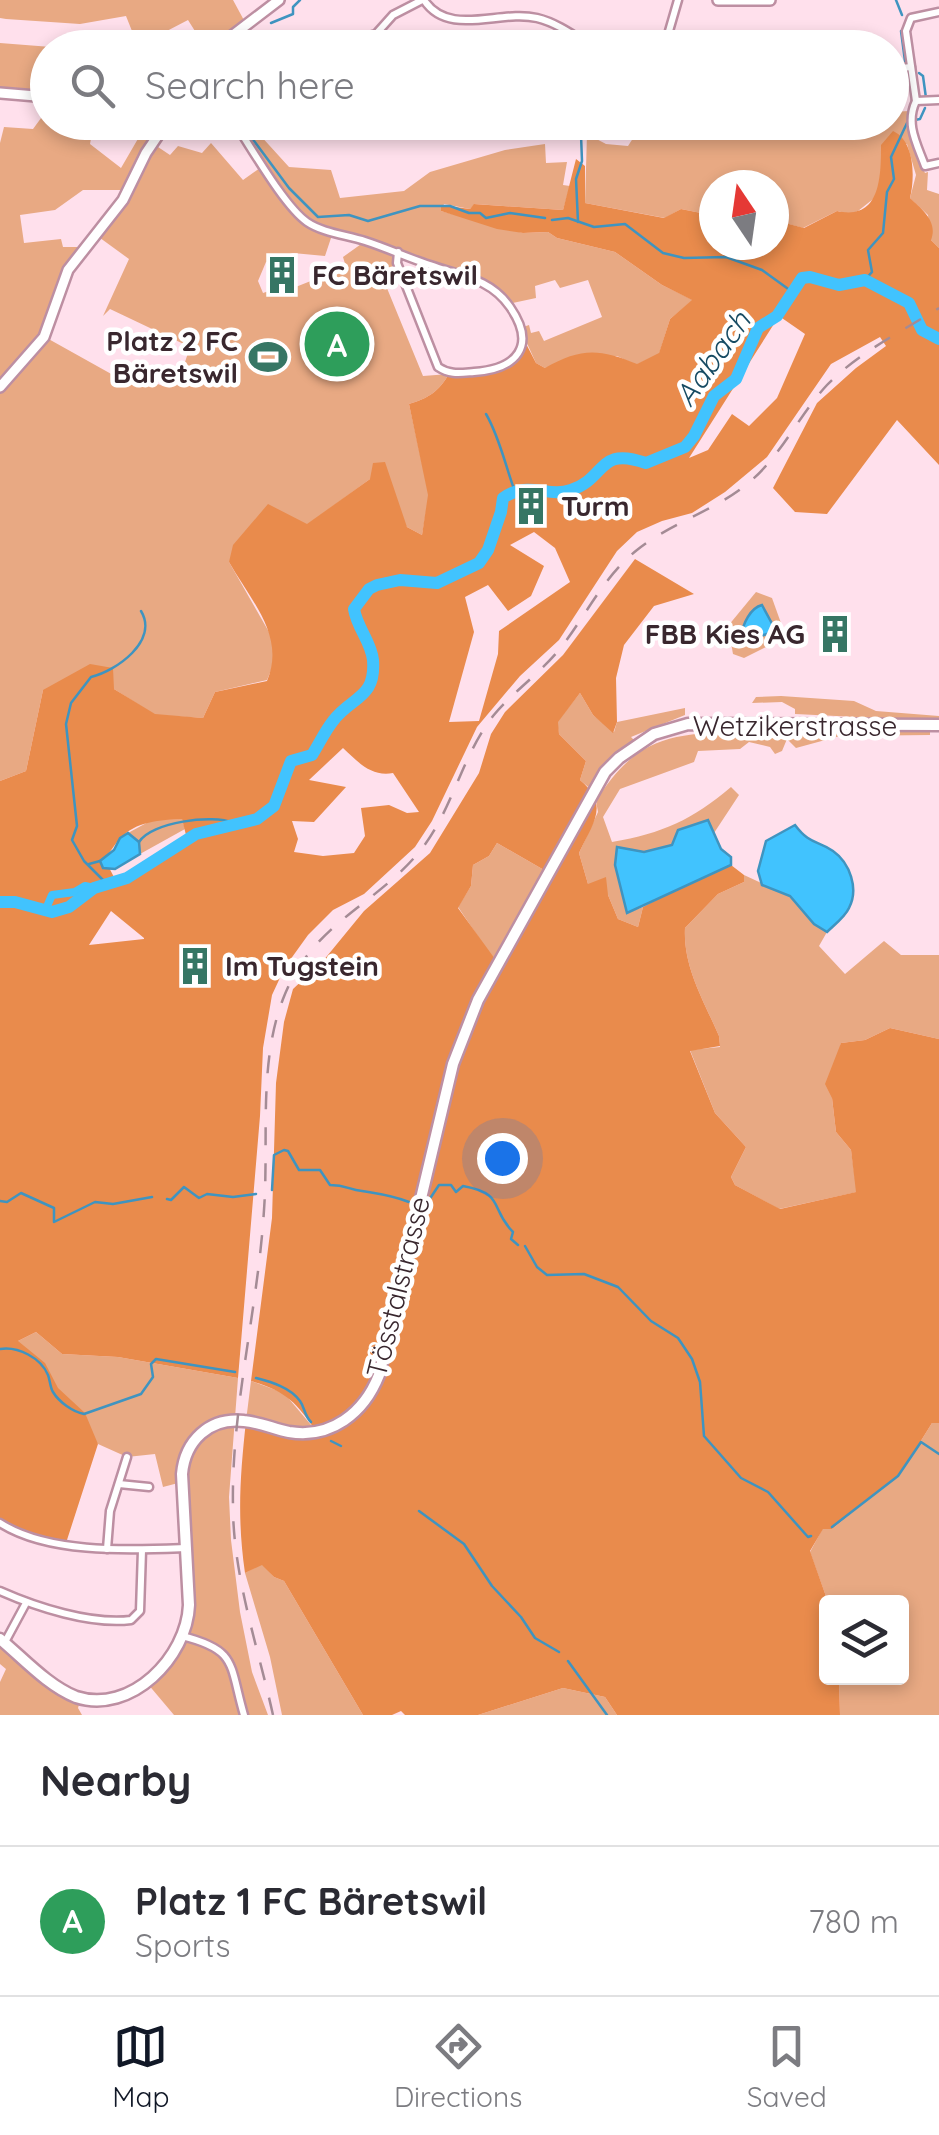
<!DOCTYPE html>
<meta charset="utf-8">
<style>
:root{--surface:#fff;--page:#f2f2f3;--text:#2b2b33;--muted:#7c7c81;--line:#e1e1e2;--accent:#111827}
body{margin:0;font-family:Quicksand,sans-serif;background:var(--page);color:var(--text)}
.controls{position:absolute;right:30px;bottom:30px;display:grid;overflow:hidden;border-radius:10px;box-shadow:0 5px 15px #0003}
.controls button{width:90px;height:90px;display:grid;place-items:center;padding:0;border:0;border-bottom:2px solid var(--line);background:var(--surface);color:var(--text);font:50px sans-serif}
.compass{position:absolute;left:699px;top:170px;width:90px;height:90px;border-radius:50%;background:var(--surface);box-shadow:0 5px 15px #0003;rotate:347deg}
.you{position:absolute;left:502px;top:1158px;width:35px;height:35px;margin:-25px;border:8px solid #fff;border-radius:50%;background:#1a73e8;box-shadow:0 0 0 15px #1a73e833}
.badge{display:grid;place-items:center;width:65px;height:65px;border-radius:50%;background:var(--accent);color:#fff;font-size:32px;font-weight:700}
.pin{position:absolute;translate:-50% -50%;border:5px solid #fff;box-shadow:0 2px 10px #0006}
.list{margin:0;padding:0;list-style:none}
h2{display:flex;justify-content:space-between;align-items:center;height:130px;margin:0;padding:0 40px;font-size:42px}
h2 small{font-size:32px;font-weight:400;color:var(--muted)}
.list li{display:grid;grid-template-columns:65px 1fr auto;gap:30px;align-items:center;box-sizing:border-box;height:150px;padding:0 40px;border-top:2px solid var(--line)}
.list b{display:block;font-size:38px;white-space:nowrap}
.list p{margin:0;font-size:32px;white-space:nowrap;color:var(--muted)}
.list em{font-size:32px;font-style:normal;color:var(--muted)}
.icon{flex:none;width:55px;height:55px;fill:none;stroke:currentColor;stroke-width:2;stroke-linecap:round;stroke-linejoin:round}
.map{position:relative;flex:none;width:939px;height:1715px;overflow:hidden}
.search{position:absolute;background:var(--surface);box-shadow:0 5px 15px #0003;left:30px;right:30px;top:30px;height:110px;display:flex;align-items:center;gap:25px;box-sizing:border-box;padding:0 35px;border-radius:55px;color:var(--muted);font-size:38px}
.sheet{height:280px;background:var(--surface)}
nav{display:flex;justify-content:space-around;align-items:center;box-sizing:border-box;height:140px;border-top:2px solid var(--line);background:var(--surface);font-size:28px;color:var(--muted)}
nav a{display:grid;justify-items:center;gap:5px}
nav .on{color:var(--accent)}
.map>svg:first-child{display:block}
.green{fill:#e8a983;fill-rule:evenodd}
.forest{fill:#e98b4c;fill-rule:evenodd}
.water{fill:#41c3fe;stroke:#3f94c0;stroke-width:2.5}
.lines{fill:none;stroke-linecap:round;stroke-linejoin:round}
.stream{stroke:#3f94c0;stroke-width:2.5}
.canal{stroke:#41c3fe;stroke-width:8}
.river{stroke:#41c3fe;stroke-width:12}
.minor-casing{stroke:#bd8fa2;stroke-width:11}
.tertiary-casing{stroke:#bd8fa2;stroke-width:14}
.secondary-casing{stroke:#bd8fa2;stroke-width:15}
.minor{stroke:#fff;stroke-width:6}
.tertiary{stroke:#fff;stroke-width:9}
.secondary{stroke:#fff;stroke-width:10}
.rail{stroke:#a48b95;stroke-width:2.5;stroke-dasharray:18 18;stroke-linecap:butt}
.labels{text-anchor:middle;stroke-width:9;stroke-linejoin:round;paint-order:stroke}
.poi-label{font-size:28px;font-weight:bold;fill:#39272e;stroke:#fff;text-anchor:start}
.street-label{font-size:28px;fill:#39272e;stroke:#fff}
.water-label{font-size:30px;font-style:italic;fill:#174b63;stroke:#fff}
</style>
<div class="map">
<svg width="939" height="1715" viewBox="0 0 939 1715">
<rect width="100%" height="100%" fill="#ffe0ec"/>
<g class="green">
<polygon points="0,0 233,0 246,24 216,47 205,47 188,20 138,46 126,16 80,24 6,19 0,18"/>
<polygon points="0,43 51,47 48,48 47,97 0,93"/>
<path d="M47,110L48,122L94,123L90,144L121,168L139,137L138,123H167L152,143L170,155L178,146L202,153L211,143L243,180L264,165L234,123H249L289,167L331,170L340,198L404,191L430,172L505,150L545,144L546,163L567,162L563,185L570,186L563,210L475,204L470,209L444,204L441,211L523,233L548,232L557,238L615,252L662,285L693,300L670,319L659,354L636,365L617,356L545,368L536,363L520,328L529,325L531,333L539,331L544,341L602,317L588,280L560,288L555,280L535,286L536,298L508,304L493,288L390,250L396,271L382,276L423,376L449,374C438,392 429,398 409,404L429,495L422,535L407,527L370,479L307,525L229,562L273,639L274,663L267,680L215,692L203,718L155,715L114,689L43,690L26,771L0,781V143L4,127L33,129ZM83,190H128L96,235L129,259L103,316L110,309L190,347L181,374L163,386L137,376L131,385L45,337L68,270L87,247H63L61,239L24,243L20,215L55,210ZM333,232L364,242L343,257L346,267L278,294L275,289L263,293L258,281L266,262L293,253L325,256Z"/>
<polygon points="909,111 910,139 925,173 928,172 927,190 939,194 939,248 931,240 928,215 910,198 916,175 907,144 881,146 882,183 877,196 858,211 850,214 837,211 803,228 774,220 774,185 714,185 714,205 706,214 681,209 665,218 585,203 587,134 606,144 628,146 639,129 668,125 892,122 892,112"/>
<polygon points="756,592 772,598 786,637 744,658 733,654 728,626"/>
<polygon points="580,693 593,715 614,732 617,722 685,708 685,715 631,737 638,744 593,791 580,780 586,761 559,734 557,722"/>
<polygon points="781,696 854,701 876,711 939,716 939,721 795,714 795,709 782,702 752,703 756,697"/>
<path d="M747,731L930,732V735L840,736L796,748L787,739L782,751L775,754L770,747L749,742L740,749L698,751L694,762L620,789L603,817L612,842C663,833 692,820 731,787L739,795L714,833L707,820L678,830L672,845L615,865L627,913L643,907L638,927L618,919L608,895L588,884L579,853L598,812L596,801C638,734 673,734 747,731Z"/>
<polygon points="182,819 185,829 140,854 139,842 128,833 152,820"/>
<polygon points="497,843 544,870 494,960 458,907 471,886 473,865 489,856"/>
<path d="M744,875L790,896L814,924L827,932L819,946L845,974L884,941L901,955H939V1039L890,1028L865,1040L841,1043L832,1098L836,1132L851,1150L857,1192L779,1209L735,1185L731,1177L746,1147L715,1113L690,1050L720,1047L719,1036C704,1001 683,967 685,928L718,894L744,882Z"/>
<polygon points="36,1332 62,1354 118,1357 238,1378 229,1497 231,1540 240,1612 252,1672 268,1715 174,1715 147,1683 186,1627 182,1482 163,1487 155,1454 127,1457 98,1444 76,1414 0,1373 16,1342"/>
<polygon points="251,1381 284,1393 317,1432 246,1421"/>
<polygon points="932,1423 939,1423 939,1715 840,1715 839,1678 902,1678 902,1602 828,1602 810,1552 823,1528 832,1529 901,1473"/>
<polygon points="262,1564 274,1577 284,1581 363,1715 282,1715 270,1657 245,1573"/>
<polygon points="0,1639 81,1698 78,1708 82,1715 0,1715 0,1682 6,1669 0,1664"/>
<polygon points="563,1688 605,1697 617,1715 478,1715"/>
</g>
<g class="forest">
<path d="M893,131C915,141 915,178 910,198C923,210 938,222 931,240L939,248V465L897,420L827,514L795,512L773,488L817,403L856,368L886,346L880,337L831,364L767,457L725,492L692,513L662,521L637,532L617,551L559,640L520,676L477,727L432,821L415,847L364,894L333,910L308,935L285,967L272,995L263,1048L260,1116L238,1378L118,1357L62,1354L36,1332L18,1341L45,1363L58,1388L85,1413L98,1444L66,1543L25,1536L0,1523V781L26,771L43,690L90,664L113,668L114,689L155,714L203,718L215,692L267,681C286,636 251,601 229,562L233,545L268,504L307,524L370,479L373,463L385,462L407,527L422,535L428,495L409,404C429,398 438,392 449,374L512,363L522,336L536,363L545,368C580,348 599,348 637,364L659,353L670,319L692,300L662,285L615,252L557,238L548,232L523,233L497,229L441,211V205L470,209L474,204L563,210L576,159L585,166V203L664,218L681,209L706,214L714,205V245H774V220L804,228L837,211C881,221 881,176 881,145ZM779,316L805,334L777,398L749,426L732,414L708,450L689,458ZM534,532L555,548L570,582L499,631L498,654L479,721L449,722L474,632L465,597L488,585L508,611L531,596L544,566L510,545ZM343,748C358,762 371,777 393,773L419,812L407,813L389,805L361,808L365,836L354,853L323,856L294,852L298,839L292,821L314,822L346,787L309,780ZM182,819L187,839L134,875L116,881L104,858C111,852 113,846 120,839C135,821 161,820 182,819ZM111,911L144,938V939L89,945Z"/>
<path d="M635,559L694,594L654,606L624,645L616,678L617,722L613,733L593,715L580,693L558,722L559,734L586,761L580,780C610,805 593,823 579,853L588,884L606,877L608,895L618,919L638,927L643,907L692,881L731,865L744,875V882L718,894L685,928C683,967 704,1001 719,1036L720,1046L690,1051L715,1113L746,1147L731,1177L735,1185L780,1209L856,1192L851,1150L836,1132L832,1098L825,1084L841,1043L865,1040L890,1028L939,1039V1423H932L901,1473L832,1529H823L810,1551L828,1602L826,1678H839L840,1715H617L605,1697L563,1688L478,1715H405L401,1711L392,1715H363L284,1581L274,1577L262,1565L245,1573C237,1518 240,1476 246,1421L316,1431C296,1402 286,1391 251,1381L272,1218L276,1083L284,1022L293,989L323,961L364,911L430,853L479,773L491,734L505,712L563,655ZM497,843L544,870L495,959L458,908L471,886L473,865L489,856Z"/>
</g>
<g class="water">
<path d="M762,605L776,631L752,639L741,636C743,624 750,608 762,605Z"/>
<polygon points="708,820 721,849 731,857 731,865 627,913 615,865 617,847 644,852 672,845 678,830"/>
<path d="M795,825C810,845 817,840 833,851C850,863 859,889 849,908C845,917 834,925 827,932L814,924L790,896L762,885L758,871L766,841Z"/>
<polygon points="128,833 139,842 140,854 115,869 103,868 100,861 114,850 120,838"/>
</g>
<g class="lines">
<g class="stream">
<polyline points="896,0 902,15"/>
<polyline points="271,23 293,14 293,7 300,0"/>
<polyline points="901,31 905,61"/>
<polyline points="919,73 923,76 926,98"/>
<polyline points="915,120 920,119 925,108"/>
<polyline points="240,122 289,188 318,217 349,215 368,221 420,206 450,206 469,213 480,213 486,218 510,213 545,218"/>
<polyline points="552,220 568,218 594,227 625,224 663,253 684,258 726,257 762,270 791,291"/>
<polyline points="578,222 576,179 582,161 581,135"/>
<polyline points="865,280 872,272 868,250 883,233 887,192 894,179 891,157 907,123"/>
<path d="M486,414C499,436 505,464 514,489"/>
<path d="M139,842C151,822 213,814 233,823"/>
<polyline points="89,864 100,861"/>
<path d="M106,883L84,861L72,840L77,826L66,724L71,703L91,677C116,671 159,641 141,611"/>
<path d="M272,1190L274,1155L284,1150L288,1151L299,1170H320L330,1185C347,1185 349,1190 362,1191C380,1194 391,1195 409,1202"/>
<polyline points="167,1199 171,1200 184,1187 199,1198 207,1194 233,1197 256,1194"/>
<path d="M429,1200L439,1185H451L456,1192L463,1186C506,1194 489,1208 513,1232L511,1239L518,1245"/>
<polyline points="0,1201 7,1202 21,1193 54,1208 54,1222 95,1202 113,1204 152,1197"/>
<polyline points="525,1246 537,1267 547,1275 584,1274 618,1287 651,1321 678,1338 692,1359 700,1382 704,1436 741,1478 768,1492 808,1537 811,1536"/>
<path d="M0,1349C18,1346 41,1358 48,1375C50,1380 50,1387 53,1392C59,1402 73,1412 84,1414L141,1394L153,1377L151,1364L156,1359L235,1372"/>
<path d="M256,1378C271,1382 290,1387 300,1401C305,1408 304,1415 311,1422"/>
<polyline points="331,1441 341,1446"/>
<polyline points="419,1511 464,1544 492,1586 521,1617 535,1638 559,1652"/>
<polyline points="832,1527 898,1476 921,1442 939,1454"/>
<polyline points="568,1661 607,1715"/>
</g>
<polyline class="canal" points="45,911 52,895 75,892 85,886 94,888"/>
<path class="river" d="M0,902H15L52,912L69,907L94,888L127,878L196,834L257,819L274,806L291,761L312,755C319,744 325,731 333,721C352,696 376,699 373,660C371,641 357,628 354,609L369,589L377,585L400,580L437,583L479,563L488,550L501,512L503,498C528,480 547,498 571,490C607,478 597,446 646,463L685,447L694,436L714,396L736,379L758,328L777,316L802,278L810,277L839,285L865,280L909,303L922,330L939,339"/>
<g class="minor-casing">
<g id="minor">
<path d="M424,0C449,38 500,9 537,18C558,23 576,37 594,48"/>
<polyline points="939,12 911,18 906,31 916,101 939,100"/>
<polyline points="667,38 692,48"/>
<polyline points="358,39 376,34 393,15 422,0"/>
<polyline points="574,48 579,39"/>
<polyline points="659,48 667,38 678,0"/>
<polyline points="892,69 911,67"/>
<path d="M916,101C905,124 917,144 925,166L939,163"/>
<path d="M234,122C251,147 284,206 307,222C323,233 347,235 365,241C387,248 408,258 430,265C460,276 490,278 510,307C537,346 517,369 474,372C460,373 450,375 438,367L397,263L398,252"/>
<polyline points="373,132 388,134 427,122"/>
<polyline points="119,1484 149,1487"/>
<path d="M0,1523C48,1554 129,1550 185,1548"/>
<polyline points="107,1549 110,1511 127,1457"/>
<path d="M0,1591C36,1607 91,1625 131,1620L140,1611L142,1550"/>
<path d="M182,1636C238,1650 229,1664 244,1715"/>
<polyline points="5,1642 26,1603"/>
</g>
</g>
<g class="tertiary-casing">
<g id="tertiary">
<polyline points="718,0 770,0"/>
<polyline points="216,48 279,0"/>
<polyline points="0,93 48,97"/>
<polyline points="0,387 44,337 68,270 123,200 146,153 167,122"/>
</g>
</g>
<g class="secondary-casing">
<path id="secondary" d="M0,1639C23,1658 48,1686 76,1697C131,1715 187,1657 189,1605L182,1474C185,1441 209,1417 244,1421C259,1422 274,1429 289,1432C331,1439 364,1413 379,1375L453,1064L478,1000L605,772L619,758L654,734L688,724L939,725"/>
</g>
<use href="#minor" class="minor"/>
<use href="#tertiary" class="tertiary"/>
<use href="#secondary" class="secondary"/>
<path class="rail" d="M273,1715C258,1647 233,1576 233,1506C231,1409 258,1308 264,1210C269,1141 258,1064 283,999C312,923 374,907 420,851C453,810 461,757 493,716C513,692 539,674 559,650C586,616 603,577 637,550C673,521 719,510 753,479C783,452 800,414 827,385C858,353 901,332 939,308"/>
</g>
<defs>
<g id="building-bare" transform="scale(3)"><path d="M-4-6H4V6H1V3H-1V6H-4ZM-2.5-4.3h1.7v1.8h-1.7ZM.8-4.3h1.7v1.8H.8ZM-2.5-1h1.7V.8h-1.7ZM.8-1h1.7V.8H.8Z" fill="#367664" stroke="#fff" stroke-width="2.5" paint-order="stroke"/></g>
<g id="stadium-bare" transform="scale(3)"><path d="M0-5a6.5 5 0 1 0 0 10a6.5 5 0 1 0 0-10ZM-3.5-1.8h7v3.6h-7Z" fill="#367664" stroke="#fff" stroke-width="2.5" paint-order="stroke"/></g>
</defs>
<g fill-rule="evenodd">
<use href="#building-bare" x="282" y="275"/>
<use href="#stadium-bare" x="268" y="357"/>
<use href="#building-bare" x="531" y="506"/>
<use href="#building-bare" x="835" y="634"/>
<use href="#building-bare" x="195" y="966"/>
</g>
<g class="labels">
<g class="poi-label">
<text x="312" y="285">FC Bäretswil</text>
<text x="238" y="351" text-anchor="end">Platz 2 FC<tspan x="238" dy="32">Bäretswil</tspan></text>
<text x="561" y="516">Turm</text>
<text x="805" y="644" text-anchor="end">FBB Kies AG</text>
<text x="225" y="976">Im Tugstein</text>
</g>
<g class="street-label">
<text x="795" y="736">Wetzikerstrasse</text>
<text transform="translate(398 1287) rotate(-76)" y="10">Tösstalstrasse</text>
</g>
<g class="water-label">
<text transform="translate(713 359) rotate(-55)" y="10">Aabach</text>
</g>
</g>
</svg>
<div class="controls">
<button><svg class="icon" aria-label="layers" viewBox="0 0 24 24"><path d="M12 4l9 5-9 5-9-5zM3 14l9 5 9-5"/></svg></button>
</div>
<svg class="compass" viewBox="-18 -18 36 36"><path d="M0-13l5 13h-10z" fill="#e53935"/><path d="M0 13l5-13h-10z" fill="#7c7c81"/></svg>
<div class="you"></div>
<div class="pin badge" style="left:337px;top:344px;background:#2e9e5b">A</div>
<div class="search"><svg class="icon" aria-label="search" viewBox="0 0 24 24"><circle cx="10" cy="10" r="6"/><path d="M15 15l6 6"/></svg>Search here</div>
</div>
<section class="sheet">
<h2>Nearby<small></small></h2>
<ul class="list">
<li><span class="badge" style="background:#2e9e5b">A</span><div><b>Platz 1 FC Bäretswil</b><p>Sports</p></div><em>780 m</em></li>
</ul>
</section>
<nav>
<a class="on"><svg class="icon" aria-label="map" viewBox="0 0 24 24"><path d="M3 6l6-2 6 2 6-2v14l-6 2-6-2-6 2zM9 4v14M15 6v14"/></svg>Map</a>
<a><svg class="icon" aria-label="directions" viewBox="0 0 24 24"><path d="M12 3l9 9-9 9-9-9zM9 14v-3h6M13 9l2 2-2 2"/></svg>Directions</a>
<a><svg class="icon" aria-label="saved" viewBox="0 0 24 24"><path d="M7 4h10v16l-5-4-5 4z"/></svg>Saved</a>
</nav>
